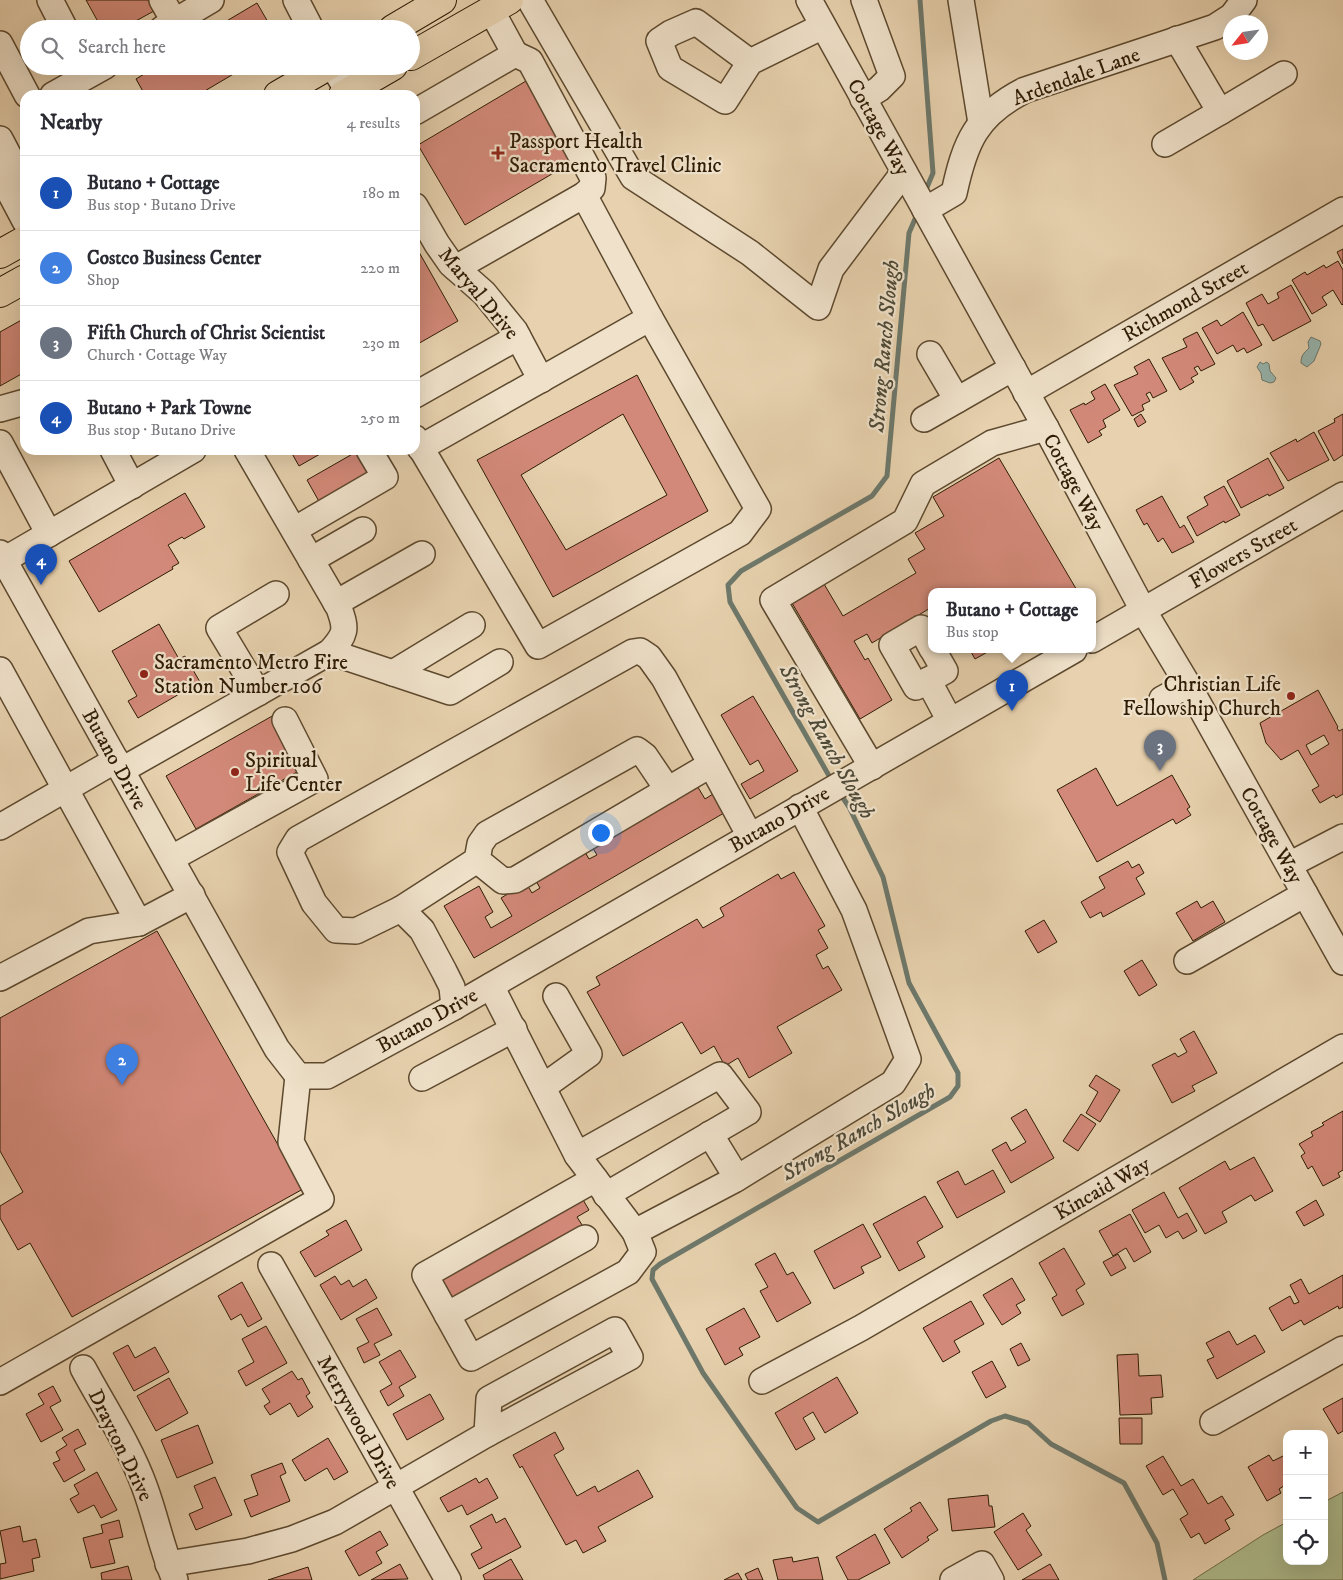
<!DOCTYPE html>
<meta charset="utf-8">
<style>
:root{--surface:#fff;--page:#f2f2f3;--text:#2b2b33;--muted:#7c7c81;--line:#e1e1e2;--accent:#8f2418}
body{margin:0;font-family:"IM FELL DW Pica",serif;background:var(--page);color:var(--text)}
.controls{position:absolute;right:15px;bottom:15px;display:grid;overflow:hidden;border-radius:10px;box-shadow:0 5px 20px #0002}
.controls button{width:45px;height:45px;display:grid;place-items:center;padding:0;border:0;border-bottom:1px solid var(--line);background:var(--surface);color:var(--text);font:25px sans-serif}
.compass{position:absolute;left:1223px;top:15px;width:45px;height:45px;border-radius:50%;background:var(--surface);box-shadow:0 5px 20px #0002;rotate:240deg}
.you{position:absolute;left:600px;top:832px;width:18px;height:18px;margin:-12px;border:4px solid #fff;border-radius:50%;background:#1a73e8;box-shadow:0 0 0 8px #1a73e833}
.badge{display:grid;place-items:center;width:32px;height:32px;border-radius:50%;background:var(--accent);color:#fff;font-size:16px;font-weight:700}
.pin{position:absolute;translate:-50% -41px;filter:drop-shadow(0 1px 2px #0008)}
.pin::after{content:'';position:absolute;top:26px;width:18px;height:15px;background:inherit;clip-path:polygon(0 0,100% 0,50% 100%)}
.popup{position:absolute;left:928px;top:588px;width:168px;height:65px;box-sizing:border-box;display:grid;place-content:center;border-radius:10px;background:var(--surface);filter:drop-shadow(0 1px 4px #0005);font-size:16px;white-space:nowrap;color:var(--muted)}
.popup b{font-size:19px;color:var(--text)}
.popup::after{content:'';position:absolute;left:50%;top:100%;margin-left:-10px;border:10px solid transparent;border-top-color:var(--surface)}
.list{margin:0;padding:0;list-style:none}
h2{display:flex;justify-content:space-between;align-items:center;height:65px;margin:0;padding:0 20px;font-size:21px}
h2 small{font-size:16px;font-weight:400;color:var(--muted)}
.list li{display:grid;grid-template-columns:32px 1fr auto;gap:15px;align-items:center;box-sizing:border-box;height:75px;padding:0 20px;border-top:1px solid var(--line)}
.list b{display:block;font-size:19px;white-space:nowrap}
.list p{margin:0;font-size:16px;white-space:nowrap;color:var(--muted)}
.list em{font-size:16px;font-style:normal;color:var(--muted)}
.icon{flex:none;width:28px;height:28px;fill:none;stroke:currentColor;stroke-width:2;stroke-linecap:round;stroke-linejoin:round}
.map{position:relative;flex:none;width:1343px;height:1580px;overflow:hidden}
.search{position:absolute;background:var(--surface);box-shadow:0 5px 20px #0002;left:20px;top:20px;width:400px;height:55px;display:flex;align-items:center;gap:12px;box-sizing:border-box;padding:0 18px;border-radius:28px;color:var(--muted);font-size:19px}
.panel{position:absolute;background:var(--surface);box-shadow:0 5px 20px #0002;left:20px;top:90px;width:400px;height:365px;border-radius:15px}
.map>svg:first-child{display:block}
.green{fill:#afbd8f;stroke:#6f6c4a}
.water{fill:#97b6b0;stroke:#6d786b}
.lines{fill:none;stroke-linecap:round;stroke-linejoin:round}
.stream{stroke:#6d786b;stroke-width:5}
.building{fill:#d38979;stroke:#2f1c04;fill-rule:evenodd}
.minor-casing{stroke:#5d492e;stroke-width:28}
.major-casing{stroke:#2f1c04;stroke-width:30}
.minor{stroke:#efe1ca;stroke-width:25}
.major{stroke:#e7d1ae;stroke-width:28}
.poi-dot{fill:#8f2418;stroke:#efe1ca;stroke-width:2}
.labels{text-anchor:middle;stroke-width:4.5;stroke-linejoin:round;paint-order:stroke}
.street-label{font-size:21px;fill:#2f1c04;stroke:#efe1ca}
.poi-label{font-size:21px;fill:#2f1c04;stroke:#efe1ca;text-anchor:start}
.water-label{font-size:22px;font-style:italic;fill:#4e4a38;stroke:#efe1ca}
</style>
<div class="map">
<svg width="1343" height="1580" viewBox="0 0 1343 1580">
<rect width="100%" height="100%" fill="#e7d1ae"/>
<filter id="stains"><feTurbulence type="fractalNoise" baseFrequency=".004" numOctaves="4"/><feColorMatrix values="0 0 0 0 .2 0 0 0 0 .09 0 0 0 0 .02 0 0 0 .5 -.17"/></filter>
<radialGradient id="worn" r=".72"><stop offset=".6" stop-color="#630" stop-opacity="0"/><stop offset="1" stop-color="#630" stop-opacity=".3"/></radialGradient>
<polygon class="green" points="1343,1492 1343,1580 1193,1580 1263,1535 1287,1522 1287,1561 1324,1561 1324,1502"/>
<g class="water">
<path d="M1311,337L1320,341L1321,344L1314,361L1307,367L1301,363C1301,355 1304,353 1309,348L1308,342Z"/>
<polygon points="1260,362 1263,364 1267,362 1269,364 1270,371 1276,378 1274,382 1270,383 1262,380 1261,373 1257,367"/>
</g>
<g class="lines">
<g class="stream">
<polyline points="920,0 933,173 925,192"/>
<polyline points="832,781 730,602 728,585 741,571 872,496 887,476 909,233 918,212"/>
<polyline points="839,792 849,807 883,877 909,983 958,1073 958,1086 950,1097 660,1264 653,1270 652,1279 703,1373 797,1508 818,1522 991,1421 1005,1416 1028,1423 1051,1444 1124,1483 1157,1543 1165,1580"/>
</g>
</g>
<g class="building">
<polygon points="86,0 148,0 154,11 121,29 102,29"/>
<polygon points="257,3 272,29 213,29"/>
<polygon points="157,66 247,66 198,95 145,95 136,79"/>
<polygon points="526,81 574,161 465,225 418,145"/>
<polygon points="415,245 458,321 416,345 415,344"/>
<polygon points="1343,249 1343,264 1337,252"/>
<polygon points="1338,261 1343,270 1343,304 1342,305 1333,290 1322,297 1327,305 1312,314 1292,280 1305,272 1307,275 1324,265 1326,268"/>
<polygon points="1291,285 1311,321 1273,341 1263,324 1258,326 1246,303 1262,294 1268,304 1279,298 1277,293"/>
<polygon points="1243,312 1262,345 1247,353 1244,348 1237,352 1233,345 1217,354 1202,328 1217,320 1221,326"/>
<polygon points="25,318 25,372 0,386 0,332"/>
<polygon points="1197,332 1215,364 1201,371 1198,366 1194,368 1198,374 1191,378 1194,382 1180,390 1162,358 1187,347 1183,339"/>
<polygon points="1149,359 1167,391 1153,398 1150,392 1146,394 1150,401 1142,405 1144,410 1132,416 1114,385 1138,374 1134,367"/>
<path d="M637,375L708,511L553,597L477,460ZM623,414L667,495L566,550L521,475Z"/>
<polygon points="1105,384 1120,410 1103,420 1106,427 1099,431 1102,435 1088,443 1070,410 1084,403 1085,405 1095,399 1091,392"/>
<polygon points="1141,414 1146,422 1138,427 1134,419"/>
<polygon points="1343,414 1343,455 1334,461 1318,431 1335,422 1334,419"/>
<polygon points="1314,432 1329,460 1288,481 1270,453 1296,439 1297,442"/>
<polygon points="290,450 327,450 299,466"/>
<polygon points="356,452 370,478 321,505 307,480"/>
<polygon points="999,458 1078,592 932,592 932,607 872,643 867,634 854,641 865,660 868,658 892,700 860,719 792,603 824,584 843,616 916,573 908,559 925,549 915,533 944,516 933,497"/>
<polygon points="1268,458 1284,488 1269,496 1268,494 1241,508 1227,481"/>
<polygon points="1224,486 1240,515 1225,523 1224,521 1197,536 1187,517 1208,505 1204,497"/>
<polygon points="185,493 205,527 184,539 182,537 168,545 179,563 172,567 173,569 99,612 69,561"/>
<polygon points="1162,496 1180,528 1184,525 1194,542 1172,553 1163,538 1158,542 1147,523 1144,525 1136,510"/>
<polygon points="159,624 179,659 185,656 200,682 138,718 128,701 137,696 112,651"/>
<polygon points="970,650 991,650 975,659"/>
<path d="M1318,690L1338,727L1337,728L1339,731L1343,729V794L1336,798L1334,795L1320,803L1312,790L1319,786L1298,750L1281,760L1266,743L1260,723ZM1324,735L1329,744L1311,755L1306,745Z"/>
<polygon points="753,696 798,771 750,799 741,784 764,771 758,760 750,765 721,715"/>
<polygon points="274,715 304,768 196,829 166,776"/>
<polygon points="1096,768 1117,806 1172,775 1190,807 1187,809 1191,815 1176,824 1173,819 1097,862 1057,790"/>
<polygon points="696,784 705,799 713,794 724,813 474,958 444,906 479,886 493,912 485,917 491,928 512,916 501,898 526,883 532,893 540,888 536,881 585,852 589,859 597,855 591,845"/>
<polygon points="1128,861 1132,868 1139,864 1144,873 1136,878 1145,894 1103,917 1101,912 1090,918 1081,902 1105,888 1099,877"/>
<polygon points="794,872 825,926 818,930 828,948 816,955 823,969 828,966 842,990 777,1027 792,1053 749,1078 738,1058 725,1066 714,1046 701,1054 682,1022 623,1056 587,992 600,985 596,977 697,919 703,928 724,916 720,908 778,874 781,879"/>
<polygon points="1197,901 1201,908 1213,901 1225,922 1193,941 1176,913"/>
<polygon points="1044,920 1057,942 1038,953 1025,931"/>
<polygon points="157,931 303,1189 72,1317 30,1243 18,1250 0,1218 0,1206 23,1192 0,1151 0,1018"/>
<polygon points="1142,960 1157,985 1139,996 1124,971"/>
<polygon points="1194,1031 1217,1073 1192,1086 1195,1091 1172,1103 1152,1065 1175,1053 1178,1057 1187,1052 1180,1039"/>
<polygon points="1096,1075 1120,1090 1100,1122 1086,1113 1098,1092 1089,1086"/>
<polygon points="1026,1109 1054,1158 1011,1183 992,1150 1006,1142 1011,1151 1026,1142 1011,1118"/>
<polygon points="1343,1111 1343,1170 1338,1173 1340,1177 1323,1186 1312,1166 1308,1169 1301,1156 1305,1153 1299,1144 1313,1136 1311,1132 1324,1125 1322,1123"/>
<polygon points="1081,1114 1096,1124 1078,1151 1063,1141"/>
<polygon points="1254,1157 1273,1191 1255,1201 1251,1195 1222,1212 1227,1222 1205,1234 1179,1188 1225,1161 1230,1170"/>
<polygon points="993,1170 1005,1192 957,1218 937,1182 958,1171 965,1185"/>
<polygon points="1164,1192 1178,1218 1187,1213 1197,1231 1183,1239 1178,1231 1166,1238 1159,1225 1145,1233 1132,1210"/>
<polygon points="925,1196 943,1227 917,1242 925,1257 899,1271 873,1224"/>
<polygon points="582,1198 589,1210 577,1217 584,1228 455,1302 442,1279"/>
<polygon points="1316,1200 1324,1215 1304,1226 1296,1212"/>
<polygon points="1130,1214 1151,1252 1134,1262 1126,1248 1113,1256 1099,1231"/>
<polygon points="346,1220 362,1250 315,1277 300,1252 329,1235 326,1231"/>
<polygon points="863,1224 881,1257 861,1267 864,1273 834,1289 814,1251"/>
<polygon points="1064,1248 1085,1284 1076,1290 1084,1304 1062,1316 1052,1298 1057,1295 1039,1263"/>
<polygon points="775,1253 787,1275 793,1272 811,1303 777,1322 760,1291 768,1287 755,1264"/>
<polygon points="1118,1254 1126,1268 1111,1276 1103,1262"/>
<polygon points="1343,1275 1343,1307 1339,1309 1338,1306 1304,1325 1301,1320 1282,1331 1269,1308 1290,1296 1294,1304 1299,1302 1290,1285 1301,1279 1309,1294"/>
<polygon points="335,1276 341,1285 349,1280 353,1287 366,1279 377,1298 341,1320 320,1285"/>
<polygon points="1012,1278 1025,1300 1016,1305 1021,1313 1002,1325 983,1295"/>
<polygon points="242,1282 262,1319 248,1327 241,1314 231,1320 218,1296"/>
<polygon points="971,1301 984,1324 954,1341 960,1352 943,1362 923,1328"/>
<polygon points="377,1308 392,1335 374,1344 380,1355 364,1363 357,1348 369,1342 356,1319"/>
<polygon points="744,1308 760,1337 739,1348 743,1355 725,1365 706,1329"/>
<polygon points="266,1326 287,1363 246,1386 238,1371 254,1362 242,1339"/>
<polygon points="1229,1331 1237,1345 1255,1335 1265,1352 1217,1379 1207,1360 1214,1357 1206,1343"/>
<polygon points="1021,1343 1030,1360 1018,1366 1010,1349"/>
<polygon points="128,1345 135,1358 155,1347 169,1372 134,1391 113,1353"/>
<polygon points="400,1350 416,1377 399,1387 404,1396 388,1406 380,1391 392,1384 379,1362"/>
<polygon points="1138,1354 1139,1376 1161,1375 1163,1397 1151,1398 1152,1414 1120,1415 1117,1355"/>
<polygon points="992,1361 1006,1387 986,1398 972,1372"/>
<polygon points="292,1371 298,1380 302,1378 310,1393 306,1396 313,1407 298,1417 290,1403 270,1415 264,1406 270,1402 262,1389"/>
<polygon points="837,1377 858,1413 825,1433 813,1412 803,1418 815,1439 796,1450 775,1413"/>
<polygon points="169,1378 188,1413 156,1431 137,1396"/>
<polygon points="53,1386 61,1401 50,1407 63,1430 41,1442 26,1414 44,1404 38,1394"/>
<polygon points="430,1394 444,1419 407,1440 393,1414"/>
<polygon points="1343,1398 1343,1431 1338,1434 1323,1409"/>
<polygon points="1119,1418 1142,1418 1142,1444 1120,1444"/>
<polygon points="198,1425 213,1463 177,1478 161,1440"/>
<polygon points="78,1429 86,1444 74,1450 85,1470 64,1482 53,1463 60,1460 56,1452 67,1445 62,1438"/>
<polygon points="555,1432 564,1449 554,1455 577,1496 595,1486 598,1492 638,1470 653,1497 598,1527 606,1541 583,1553 576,1540 566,1545 522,1466 520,1468 513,1455"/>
<polygon points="328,1438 348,1472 334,1480 327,1468 305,1481 292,1460"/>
<polygon points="1287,1454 1287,1484 1279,1489 1281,1493 1267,1501 1248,1467 1269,1455 1273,1461"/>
<polygon points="1163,1456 1181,1486 1193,1479 1208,1504 1222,1496 1234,1515 1225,1520 1230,1529 1205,1544 1199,1533 1191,1538 1180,1519 1188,1514 1173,1489 1163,1495 1146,1466"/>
<polygon points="282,1463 286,1473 280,1476 290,1501 251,1517 244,1500 258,1495 251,1475"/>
<polygon points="97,1472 117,1510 101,1518 94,1505 78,1513 70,1499 79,1494 74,1485"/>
<polygon points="215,1477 232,1515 196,1530 189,1514 203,1508 194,1486"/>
<polygon points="476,1478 479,1483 487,1478 498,1498 467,1515 462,1505 448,1512 440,1498"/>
<polygon points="988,1495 989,1506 992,1506 995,1527 952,1531 948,1499"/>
<polygon points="920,1502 938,1530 927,1537 929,1540 902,1558 884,1529 912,1511 910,1508"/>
<polygon points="1023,1513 1031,1526 1026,1530 1042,1555 1018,1570 994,1532"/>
<polygon points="492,1514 496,1523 505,1518 521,1547 479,1569 471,1554 482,1548 470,1526"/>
<polygon points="119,1520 123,1537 109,1540 115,1563 91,1568 83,1538 103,1533 101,1525"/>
<polygon points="20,1526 23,1542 36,1539 40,1557 32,1559 34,1571 0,1579 0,1564 6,1563 0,1531"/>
<polygon points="380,1531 388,1545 376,1552 382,1563 359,1576 345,1551"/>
<polygon points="875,1534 890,1563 858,1580 848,1580 836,1557"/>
<polygon points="792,1557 793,1562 818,1557 823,1580 778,1580 773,1560"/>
<polygon points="511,1559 523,1580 485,1580 483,1575"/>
<polygon points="400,1564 408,1579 371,1580"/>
<polygon points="1050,1564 1059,1580 1022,1580"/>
<polygon points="128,1566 132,1580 102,1580 101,1573"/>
<polygon points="308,1567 312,1580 268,1580"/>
<polygon points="758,1568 763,1580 748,1580 745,1574"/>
<polygon points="738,1573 742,1580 724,1580"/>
</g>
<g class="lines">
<g class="minor-casing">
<g id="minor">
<polyline points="50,0 65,29"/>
<polyline points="162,0 174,21"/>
<polyline points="296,0 311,29"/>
<polyline points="530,0 633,177 750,253 818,307 831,269 904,172"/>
<polyline points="809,0 1046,428 1143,610 1188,685 1343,962"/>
<polyline points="961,0 981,123"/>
<polyline points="162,29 211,0"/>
<polyline points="0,44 27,95"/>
<polyline points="750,62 696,22 671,33 659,41 670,68 725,101 750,62 823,26"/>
<polyline points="333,66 350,95"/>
<polyline points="53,95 105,66"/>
<polyline points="863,99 879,89 892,76 864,0"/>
<polyline points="415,112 515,54 491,10"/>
<polyline points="1220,112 1284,74"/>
<polyline points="0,139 20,177 25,178"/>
<polyline points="1165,144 1220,112 1177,39"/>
<polyline points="0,174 25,221"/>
<polyline points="415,206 437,244 451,264 484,293 515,331 541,380"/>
<path d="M925,210L954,193C965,142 976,115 1025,90L1215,27L1232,16L1244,0"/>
<polyline points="456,268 584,195 592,188 593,178 530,61 515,54"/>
<polyline points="930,354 957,400"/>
<polyline points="1026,393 1343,210"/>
<polyline points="415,395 518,337"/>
<polyline points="0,409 25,402"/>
<polyline points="924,419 1013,368"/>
<polyline points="415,438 538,646 740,533 758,509 650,318"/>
<polyline points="0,443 49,534"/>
<polyline points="420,448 650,318 584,195"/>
<polyline points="113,450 132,486"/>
<polyline points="294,530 385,477 369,450"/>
<polyline points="0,553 277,1049 298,1076 327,1076 454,1007 1074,650"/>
<polyline points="311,560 363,530"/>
<polyline points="0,561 4,560 193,450"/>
<polyline points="336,603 422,554"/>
<polyline points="1092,640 1343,495"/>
<polyline points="932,649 921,628 892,645 916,687 945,671 933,650"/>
<polyline points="330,652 450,692 500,662"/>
<polyline points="0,670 139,923 192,895"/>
<polyline points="393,673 472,625"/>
<polyline points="928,680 950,721"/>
<polyline points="258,693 219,628 276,594"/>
<polyline points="1162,699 1188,685"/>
<polyline points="872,767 773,600 905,521 923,484 992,443 1046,428"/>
<path d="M122,770L330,652C346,634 347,630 339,608L247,450"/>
<polyline points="668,790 645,756 637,750 487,834 480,844 477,860 401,909 356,931 336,930 314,903 290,852 298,839 633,652 640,651 649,657 664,678 750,836"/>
<polyline points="0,827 116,760"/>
<polyline points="172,858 315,779 285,720"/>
<polyline points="477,860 503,881 515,880 710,765"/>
<polyline points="1289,865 1343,837"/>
<polyline points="401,909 422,930 444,971 452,987 454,1007"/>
<polyline points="1187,961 1305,894"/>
<polyline points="0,978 89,931 139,923"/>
<polyline points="491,986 577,1155 635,1232 734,1180 893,1083 908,1059 854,910 800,807"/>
<polyline points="422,1078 514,1029"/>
<polyline points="543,1087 589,1054 556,996"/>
<polyline points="710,1134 737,1178"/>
<polyline points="577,1155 720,1075 748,1112 606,1195"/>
<polyline points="595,1179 425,1275 471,1358 628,1272 643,1252 635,1232"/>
<polyline points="271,1265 448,1580"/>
<polyline points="447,1315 585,1238"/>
<polygon points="615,1330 630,1357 487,1434 489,1399"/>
<path d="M83,1368C104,1407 130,1446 145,1488C156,1518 162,1550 175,1580"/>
<polyline points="762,1381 861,1328 1343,1047"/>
<polyline points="0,1382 321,1199 291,1142 298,1076"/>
<polyline points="1213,1422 1343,1349"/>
<polyline points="168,1564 248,1551 292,1539 335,1522 487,1434"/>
<polyline points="953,1580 982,1564 991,1580"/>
</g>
</g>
<g class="major-casing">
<g id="major">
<polyline points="393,29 442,0"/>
<polyline points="411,56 509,0"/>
<polyline points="278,95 328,66"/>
<polyline points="343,95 393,66"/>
<polyline points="0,254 25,240"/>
<polyline points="0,293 25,279"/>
</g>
</g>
<use href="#minor" class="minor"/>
<use href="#major" class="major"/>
</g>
<g class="poi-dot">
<path d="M495.5 145.5h5v5h5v5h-5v5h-5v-5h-5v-5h5z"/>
<circle cx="144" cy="674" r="5"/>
<circle cx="1291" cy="696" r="5"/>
<circle cx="235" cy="772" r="5"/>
</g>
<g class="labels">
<g class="street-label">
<text transform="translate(1076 76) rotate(-20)" y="7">Ardendale Lane</text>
<text transform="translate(879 127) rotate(61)" y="7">Cottage Way</text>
<text transform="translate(479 293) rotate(50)" y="7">Maryal Drive</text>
<text transform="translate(1185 301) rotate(-30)" y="7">Richmond Street</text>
<text transform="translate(1074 482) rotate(62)" y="7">Cottage Way</text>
<text transform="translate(1243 553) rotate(-30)" y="7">Flowers Street</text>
<text transform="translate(115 759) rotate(61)" y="7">Butano Drive</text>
<text transform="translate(779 819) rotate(-30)" y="7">Butano Drive</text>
<text transform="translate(1272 835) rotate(61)" y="7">Cottage Way</text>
<text transform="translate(427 1020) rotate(-29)" y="7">Butano Drive</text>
<text transform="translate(1102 1188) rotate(-30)" y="7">Kincaid Way</text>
<text transform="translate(359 1422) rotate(61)" y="7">Merrywood Drive</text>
<text transform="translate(121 1445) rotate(64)" y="7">Drayton Drive</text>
</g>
<g class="poi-label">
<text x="509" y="148">Passport Health<tspan x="509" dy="24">Sacramento Travel Clinic</tspan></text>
<text x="154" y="669">Sacramento Metro Fire<tspan x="154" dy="24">Station Number 106</tspan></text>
<text x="1281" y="691" text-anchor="end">Christian Life<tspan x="1281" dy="24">Fellowship Church</tspan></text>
<text x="245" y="767">Spiritual<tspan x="245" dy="24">Life Center</tspan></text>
</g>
<g class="water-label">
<text transform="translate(883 346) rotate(-85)" y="8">Strong Ranch Slough</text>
<text transform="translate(828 741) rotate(61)" y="8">Strong Ranch Slough</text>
<text transform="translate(858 1131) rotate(-30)" y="8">Strong Ranch Slough</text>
</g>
</g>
<rect width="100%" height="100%" filter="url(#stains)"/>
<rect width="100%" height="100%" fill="url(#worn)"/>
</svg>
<div class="controls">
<button>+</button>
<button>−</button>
<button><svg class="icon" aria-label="locate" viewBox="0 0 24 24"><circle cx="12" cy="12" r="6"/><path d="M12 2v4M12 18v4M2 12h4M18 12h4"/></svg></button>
</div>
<svg class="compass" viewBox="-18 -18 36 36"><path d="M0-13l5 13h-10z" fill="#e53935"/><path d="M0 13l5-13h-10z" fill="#7c7c81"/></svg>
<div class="you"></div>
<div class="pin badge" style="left:1012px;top:711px;background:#1a4fb4">1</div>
<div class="popup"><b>Butano + Cottage</b>Bus stop</div>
<div class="pin badge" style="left:122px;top:1085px;background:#3f7fe0">2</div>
<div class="pin badge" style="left:1160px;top:771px;background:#6b7280">3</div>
<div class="pin badge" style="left:41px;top:585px;background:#1a4fb4">4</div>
<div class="search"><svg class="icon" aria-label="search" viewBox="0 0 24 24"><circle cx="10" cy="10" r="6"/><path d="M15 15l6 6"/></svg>Search here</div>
<section class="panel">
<h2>Nearby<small>4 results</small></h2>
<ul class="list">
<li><span class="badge" style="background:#1a4fb4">1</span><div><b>Butano + Cottage</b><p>Bus stop · Butano Drive</p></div><em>180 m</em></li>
<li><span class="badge" style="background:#3f7fe0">2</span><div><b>Costco Business Center</b><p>Shop</p></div><em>220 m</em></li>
<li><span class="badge" style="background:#6b7280">3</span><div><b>Fifth Church of Christ Scientist</b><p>Church · Cottage Way</p></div><em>230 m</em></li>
<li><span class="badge" style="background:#1a4fb4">4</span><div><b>Butano + Park Towne</b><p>Bus stop · Butano Drive</p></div><em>250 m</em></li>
</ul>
</section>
</div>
